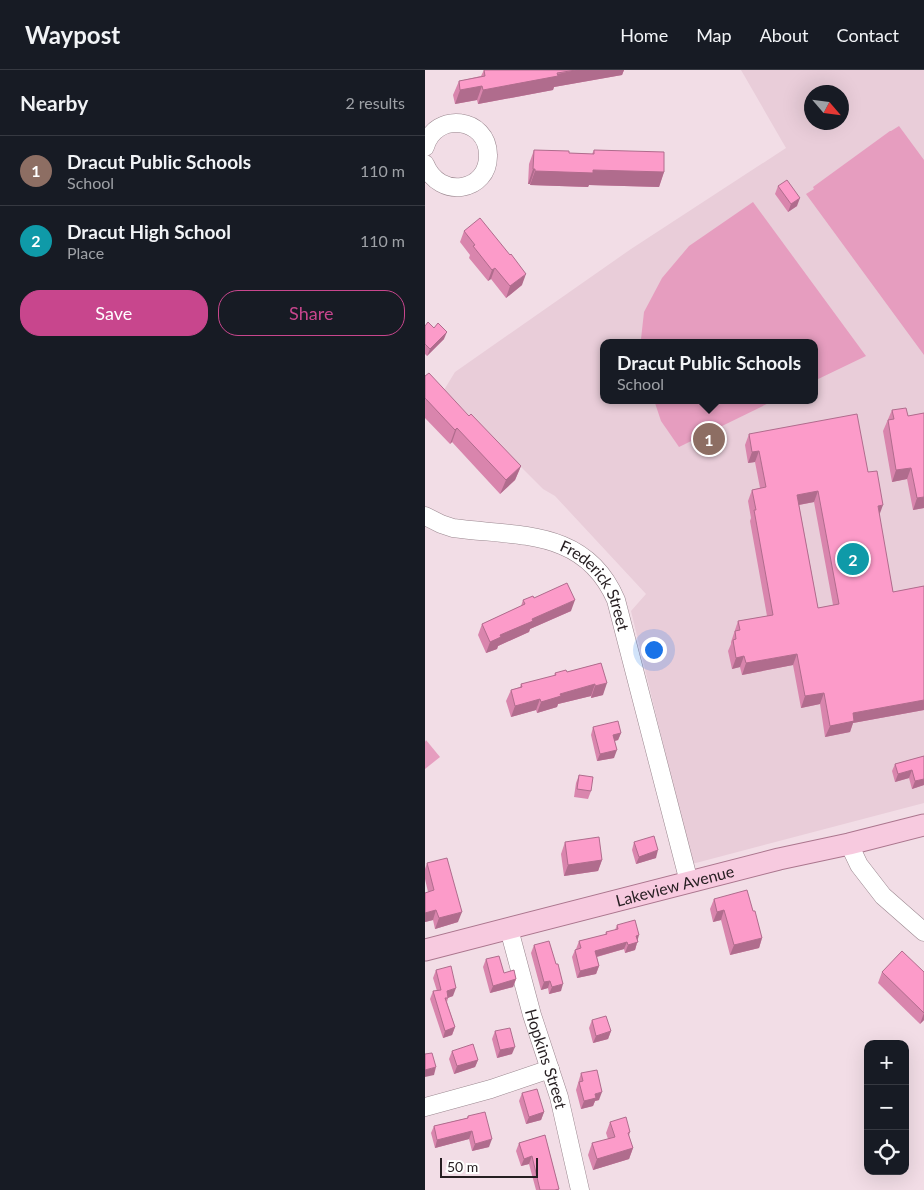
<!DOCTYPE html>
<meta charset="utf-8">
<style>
:root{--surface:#171b24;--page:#242831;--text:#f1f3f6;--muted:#9ea1a6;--line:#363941;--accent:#c8468d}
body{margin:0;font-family:Lato,sans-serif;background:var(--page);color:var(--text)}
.controls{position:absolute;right:15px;bottom:15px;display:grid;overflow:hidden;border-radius:10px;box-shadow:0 5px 20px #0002}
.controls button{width:45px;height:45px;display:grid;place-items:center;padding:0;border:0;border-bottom:1px solid var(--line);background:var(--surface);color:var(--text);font:25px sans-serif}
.compass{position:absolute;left:379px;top:15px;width:45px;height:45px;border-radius:50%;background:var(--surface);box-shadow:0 5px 20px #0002;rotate:118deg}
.scale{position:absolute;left:15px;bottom:12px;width:98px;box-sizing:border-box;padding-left:5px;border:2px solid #261e21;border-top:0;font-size:14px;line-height:18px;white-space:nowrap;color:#261e21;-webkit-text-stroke:4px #fff;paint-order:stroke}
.you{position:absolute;left:228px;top:579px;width:18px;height:18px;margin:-12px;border:4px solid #fff;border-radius:50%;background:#1a73e8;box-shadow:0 0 0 8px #1a73e833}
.badge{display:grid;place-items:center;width:32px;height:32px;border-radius:50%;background:var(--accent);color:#fff;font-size:16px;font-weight:700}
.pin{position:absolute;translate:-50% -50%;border:2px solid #fff;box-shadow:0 1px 5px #0006}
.popup{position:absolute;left:175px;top:269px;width:218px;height:65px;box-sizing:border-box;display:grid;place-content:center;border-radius:10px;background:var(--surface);filter:drop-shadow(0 1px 4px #0005);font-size:16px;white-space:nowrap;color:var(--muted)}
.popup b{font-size:19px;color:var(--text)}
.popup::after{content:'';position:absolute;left:50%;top:100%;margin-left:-10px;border:10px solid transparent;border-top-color:var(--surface)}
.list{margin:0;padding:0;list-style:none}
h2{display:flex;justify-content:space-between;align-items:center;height:65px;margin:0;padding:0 20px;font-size:21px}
h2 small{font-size:16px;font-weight:400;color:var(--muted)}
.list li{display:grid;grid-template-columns:32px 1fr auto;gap:15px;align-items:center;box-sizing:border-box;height:70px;padding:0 20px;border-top:1px solid var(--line)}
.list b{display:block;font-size:19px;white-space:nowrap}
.list p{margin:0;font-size:16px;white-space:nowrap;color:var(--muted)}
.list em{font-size:16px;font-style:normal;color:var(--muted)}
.actions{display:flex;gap:10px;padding:15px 20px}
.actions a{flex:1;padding:11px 0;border:1px solid var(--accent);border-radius:20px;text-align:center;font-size:18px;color:var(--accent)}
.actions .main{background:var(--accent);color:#fff}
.icon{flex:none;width:28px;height:28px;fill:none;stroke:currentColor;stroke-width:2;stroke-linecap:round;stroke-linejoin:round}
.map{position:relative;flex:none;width:499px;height:1120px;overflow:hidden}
header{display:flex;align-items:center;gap:30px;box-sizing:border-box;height:70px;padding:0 25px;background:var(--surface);border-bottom:1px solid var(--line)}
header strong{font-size:24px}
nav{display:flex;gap:28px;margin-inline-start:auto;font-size:18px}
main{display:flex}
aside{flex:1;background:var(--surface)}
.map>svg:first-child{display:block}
.built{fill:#e9cdd9;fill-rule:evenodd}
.green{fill:#e69dbf}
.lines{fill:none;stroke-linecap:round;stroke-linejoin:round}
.minor-casing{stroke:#9a878f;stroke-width:19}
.major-casing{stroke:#ab768e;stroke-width:23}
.minor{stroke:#fff;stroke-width:18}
.major{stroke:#f7cadf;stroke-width:21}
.wall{fill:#d985ad;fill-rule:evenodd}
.shaded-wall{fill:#b06c8d}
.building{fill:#fc9bc9;stroke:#b06c8d;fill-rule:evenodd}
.labels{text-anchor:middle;stroke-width:4;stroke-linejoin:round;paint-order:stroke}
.street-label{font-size:16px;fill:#261e21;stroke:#fff}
</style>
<header>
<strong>Waypost</strong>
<nav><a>Home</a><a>Map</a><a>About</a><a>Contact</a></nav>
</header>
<main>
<aside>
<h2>Nearby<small>2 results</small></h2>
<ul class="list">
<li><span class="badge" style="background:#8d6e63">1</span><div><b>Dracut Public Schools</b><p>School</p></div><em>110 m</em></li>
<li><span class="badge" style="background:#0f9aa8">2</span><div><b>Dracut High School</b><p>Place</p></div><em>110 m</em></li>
</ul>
<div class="actions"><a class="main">Save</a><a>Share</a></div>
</aside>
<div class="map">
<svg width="499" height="1120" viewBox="0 0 499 1120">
<rect width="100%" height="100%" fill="#f2dde6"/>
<path class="built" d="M316,0H499V733L267,794L206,541L221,524L130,426L118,419L19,320L30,302L206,179L361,78ZM387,22H417V52H387ZM179,273H389V330H179Z"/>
<g class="green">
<polygon points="474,56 499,90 499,285 381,124 389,119 388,117 465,61 466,61"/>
<polygon points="328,132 441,286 389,311 389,273 217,273 216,269 219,242 237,208 264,176"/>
<polygon points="229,330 350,330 254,377 236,351"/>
<polygon points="1,670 15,687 0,699 0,672"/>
</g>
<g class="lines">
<g class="minor-casing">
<g id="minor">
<path d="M0,77C10,41 63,47 63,85C64,122 14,130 0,94"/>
<path id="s1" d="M0,446L16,454L28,458C93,467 160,458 191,530L264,812"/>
<polyline points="424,774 434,795 458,826 499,862"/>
<path id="s2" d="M84,859L107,945L134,1027L155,1120"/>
<polyline points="0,1037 66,1019 125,999"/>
</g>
</g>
<g class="major-casing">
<g id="major">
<path id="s3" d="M0,880L354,789L424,774L499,755"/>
</g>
</g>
<use href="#minor" class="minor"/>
<use href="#major" class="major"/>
</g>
<g class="wall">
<polygon points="59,0 199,0 197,5 129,17 128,20 53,34 52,30 30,34 28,25 34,11 56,6"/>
<polygon points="109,80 144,83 167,84 169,80 239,102 234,117 164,115 163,117 105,115 105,114 103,114 104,94"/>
<polygon points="353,116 372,136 363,142 350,124"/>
<polygon points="39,161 97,215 81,228 66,209 63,211 44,188 45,185 35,172"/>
<polygon points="0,256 19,269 2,286 0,284"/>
<polygon points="0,306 96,396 90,410 75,424 27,372 25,374 0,348"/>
<polygon points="467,340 483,346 499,343 499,438 488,440 482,409 467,412 458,361"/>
<path d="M324,364L443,402L454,446L468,522L499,516V640L428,653L425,662L400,667L395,634L376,638L368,595L317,605L315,597L307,599L303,581L306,574V572L313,551L342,546L325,451L326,448L323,431L327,420L335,418L330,392L323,393L320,375ZM389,432L408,535L393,538L374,435Z"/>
<polygon points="109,528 146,541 105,559 104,562 73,576 72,579 61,583 53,565 57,554 96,536 98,530"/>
<polygon points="176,593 178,625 166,628 166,626 133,634 132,637 112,643 111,640 86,647 81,631 86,620 95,617 96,614 129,606 130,603 142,602"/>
<polygon points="168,657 196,663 193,670 190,671 189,688 172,691 166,665"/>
<polygon points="499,686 499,715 487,719 484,708 470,712 467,701 470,694"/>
<polygon points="154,705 166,721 163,729 149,727 151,713"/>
<polygon points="140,772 177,790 173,801 139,806 136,784"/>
<polygon points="209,772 231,788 211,794 207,780"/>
<polygon points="2,793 33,852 10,859 8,850 0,852 0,823 3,822 0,809 0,799"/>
<polygon points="289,829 328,841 337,868 334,878 305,885 296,850 288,852 285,839"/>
<polygon points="192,855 213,870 210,880 200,883 199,879 172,887 174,896 171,904 152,908 147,887 150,880 151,879 154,871 180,865 181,862 190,860"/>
<polygon points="109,875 136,921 124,924 123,918 116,920 106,883"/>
<polygon points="61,889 79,903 91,909 88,917 65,923 58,897"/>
<polygon points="11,900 28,926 23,928 22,932 30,957 27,965 18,968 5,929 8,921 12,921 8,908"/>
<polygon points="457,902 499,902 499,950 495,954 453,913"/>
<polygon points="167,950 186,961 183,969 168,973 164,958"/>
<polygon points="70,961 87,984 72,988 67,969"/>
<polygon points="27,981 53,990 50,997 29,1004 24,989"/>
<polygon points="156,1003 174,1030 170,1031 168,1036 156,1039 151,1020"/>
<polygon points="97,1023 119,1042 116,1050 101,1054 94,1031"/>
<polygon points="43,1046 64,1077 47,1081 44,1069 10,1078 6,1063 9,1056 42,1048"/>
<polygon points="185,1052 205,1062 204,1066 208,1078 204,1089 168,1100 163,1085 167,1073 183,1069 181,1063"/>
<polygon points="120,1065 134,1119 134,1120 111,1120 104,1094 96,1096 91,1081 94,1073"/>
</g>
<g class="shaded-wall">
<polygon points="151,0 199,0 197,5 129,17 128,20 53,34 58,20"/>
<polygon points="57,16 52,30 30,34 35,20"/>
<polygon points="108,99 110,99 105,114 103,114"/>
<polygon points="168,100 239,102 234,117 164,115 163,117 105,115 110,101"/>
<polygon points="375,128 372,136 363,142 366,134"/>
<polygon points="70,198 66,209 63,211 67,200"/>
<polygon points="101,204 97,215 81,228 85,216"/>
<polygon points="22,262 19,269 2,286 5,279"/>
<polygon points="32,358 27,372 25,374 30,360"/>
<polygon points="334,381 330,392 323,393 327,382"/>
<polygon points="96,396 90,410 75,424 81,410"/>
<polygon points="486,398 482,409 467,412 471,400"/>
<polygon points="393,421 389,432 368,436 372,425"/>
<polygon points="499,427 499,438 488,440 492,428"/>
<polygon points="458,435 454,446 453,436"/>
<polygon points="150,530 146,541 105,559 104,562 73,576 72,579 61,583 65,572 75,565 107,549"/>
<polygon points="372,584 368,595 317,605 321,593"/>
<polygon points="319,586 315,597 307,599 311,588"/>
<polygon points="182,613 178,625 166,628 170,616"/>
<polygon points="170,614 166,626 133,634 132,637 112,643 116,632 135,624"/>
<polygon points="399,623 395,634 376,638 380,626"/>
<polygon points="115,629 111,640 86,647 90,636"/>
<polygon points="499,630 499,640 428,653 425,662 400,667 405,656 428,643"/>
<polygon points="196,663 193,670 185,672 188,665"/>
<polygon points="192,680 189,688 172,691 175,684"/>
<polygon points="487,700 484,708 470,712 473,704"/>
<polygon points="499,709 499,715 487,719 490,711"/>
<polygon points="233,780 231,788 211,794 214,787"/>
<polygon points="177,790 173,801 139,806 143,795"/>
<polygon points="11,840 8,850 0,852 0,843"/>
<polygon points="299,840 296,850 288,852 292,842"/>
<polygon points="37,842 33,852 10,859 14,848"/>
<polygon points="214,865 210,880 200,883 203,875 211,866"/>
<polygon points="337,868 334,878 305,885 309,875"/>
<polygon points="202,872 199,879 167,888 170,881"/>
<polygon points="174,896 171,904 152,908 155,901"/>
<polygon points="91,909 88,917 65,923 68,916"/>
<polygon points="125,911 123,918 116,920 119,912"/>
<polygon points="138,914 136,921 124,924 127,917"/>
<polygon points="31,918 28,926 19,929 22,921"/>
<polygon points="499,943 499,950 495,954"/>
<polygon points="30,957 27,965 18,968 20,961"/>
<polygon points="186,961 183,969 168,973 171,966"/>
<polygon points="90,977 87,984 72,988 75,980"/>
<polygon points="53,990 50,997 29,1004 32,996"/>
<polygon points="11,997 9,1005 0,1007 0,1000"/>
<polygon points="177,1022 174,1030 170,1031 168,1036 156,1039 159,1031 170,1024"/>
<polygon points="119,1042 116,1050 101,1054 104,1047"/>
<polygon points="47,1061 44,1069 10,1078 12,1070"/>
<polygon points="67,1069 64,1077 47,1081 50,1074"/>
<polygon points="208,1078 204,1089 168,1100 172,1089"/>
<polygon points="107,1086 104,1094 96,1096 99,1089"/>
</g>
<g class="building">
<polygon points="59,0 151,0 132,3 133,6 58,20 57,16 35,20 34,11 60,6"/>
<polygon points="109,80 144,81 144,83 169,84 169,80 239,82 239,102 168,100 168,103 110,101 110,99 108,99"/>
<polygon points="362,110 375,128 366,134 353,116"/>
<polygon points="55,148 85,185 86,184 101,204 85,216 70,198 67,200 48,176 50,175 39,161"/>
<polygon points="3,252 9,258 13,253 22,262 5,279 0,274 0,256"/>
<polygon points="4,303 44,346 46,344 96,396 81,410 32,358 30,360 0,328 0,306"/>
<polygon points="481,338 483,346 499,343 499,427 492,428 486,398 471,400 463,350 469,349 467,340"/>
<path d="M432,344L443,402L452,401L458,435L453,436L468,522L499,516V630L428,643L429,651L405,656L399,623L380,626L372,584L321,593L319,586L311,588L308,570L311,569L310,561L315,560L313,551L348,545L329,440H331L327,420L341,417L334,381L327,382L324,364ZM393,421L414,534L393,538L372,425Z"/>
<polygon points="142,513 150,530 107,549 108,551 75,565 76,567 65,572 57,554 100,534 98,530 108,526 109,528"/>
<polygon points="176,593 182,613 170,616 170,614 135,624 136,626 116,632 115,629 90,636 86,620 97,617 96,614 131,605 130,603 141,600 142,602"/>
<polygon points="193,651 196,663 188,665 192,680 175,684 168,657"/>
<polygon points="499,686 499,709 490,711 487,700 473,704 470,694"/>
<polygon points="154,705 168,707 166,721 152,719"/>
<polygon points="229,766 233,780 214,787 209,772"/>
<polygon points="174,767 177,790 143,795 140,772"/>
<polygon points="22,788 37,842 14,848 11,840 0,843 0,823 9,820 2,793"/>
<polygon points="322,820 328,841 330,841 337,868 309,875 299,840 292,842 289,829"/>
<polygon points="210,850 214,865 211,866 213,872 203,875 202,872 170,881 174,896 155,901 150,880 156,878 154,871 182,864 181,862 193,859 192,855"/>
<polygon points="124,871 131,894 133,894 138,914 127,917 125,911 119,912 109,875"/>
<polygon points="477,881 499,902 499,943 457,902"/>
<polygon points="74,886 79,903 89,900 91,909 68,916 61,889"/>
<polygon points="26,896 31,918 22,921 23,928 20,928 30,957 20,961 8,921 16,920 11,900"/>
<polygon points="181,946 186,961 171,966 167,950"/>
<polygon points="85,958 90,977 75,980 70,961"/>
<polygon points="48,974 53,990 32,996 27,981"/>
<polygon points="7,983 11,997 0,1000 0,984"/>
<polygon points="172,1000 177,1022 170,1024 171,1028 159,1031 154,1012 158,1011 156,1003"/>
<polygon points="112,1019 119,1042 104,1047 97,1023"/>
<polygon points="60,1042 67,1069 50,1074 47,1061 12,1070 9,1056 43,1048 43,1046"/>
<polygon points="201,1047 205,1062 203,1063 208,1078 172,1089 167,1073 190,1067 185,1052"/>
<polygon points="120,1065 134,1119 130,1120 115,1120 107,1086 99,1089 94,1073"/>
</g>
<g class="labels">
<g class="street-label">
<text dy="6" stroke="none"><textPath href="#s1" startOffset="196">Frederick Street</textPath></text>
<text dy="6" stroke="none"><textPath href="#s3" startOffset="258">Lakeview Avenue</textPath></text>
<text dy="6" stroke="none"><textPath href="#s2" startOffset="135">Hopkins Street</textPath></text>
</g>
</g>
</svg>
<div class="controls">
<button>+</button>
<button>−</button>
<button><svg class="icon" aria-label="locate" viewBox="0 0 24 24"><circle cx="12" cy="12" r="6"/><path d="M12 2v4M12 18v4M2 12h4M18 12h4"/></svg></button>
</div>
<svg class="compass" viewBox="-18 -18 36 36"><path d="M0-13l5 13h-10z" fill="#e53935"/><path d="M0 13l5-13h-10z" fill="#9ea1a6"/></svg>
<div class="scale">50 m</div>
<div class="you"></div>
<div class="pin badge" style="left:284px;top:369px;background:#8d6e63">1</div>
<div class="popup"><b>Dracut Public Schools</b>School</div>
<div class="pin badge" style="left:428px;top:489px;background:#0f9aa8">2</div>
</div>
</main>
